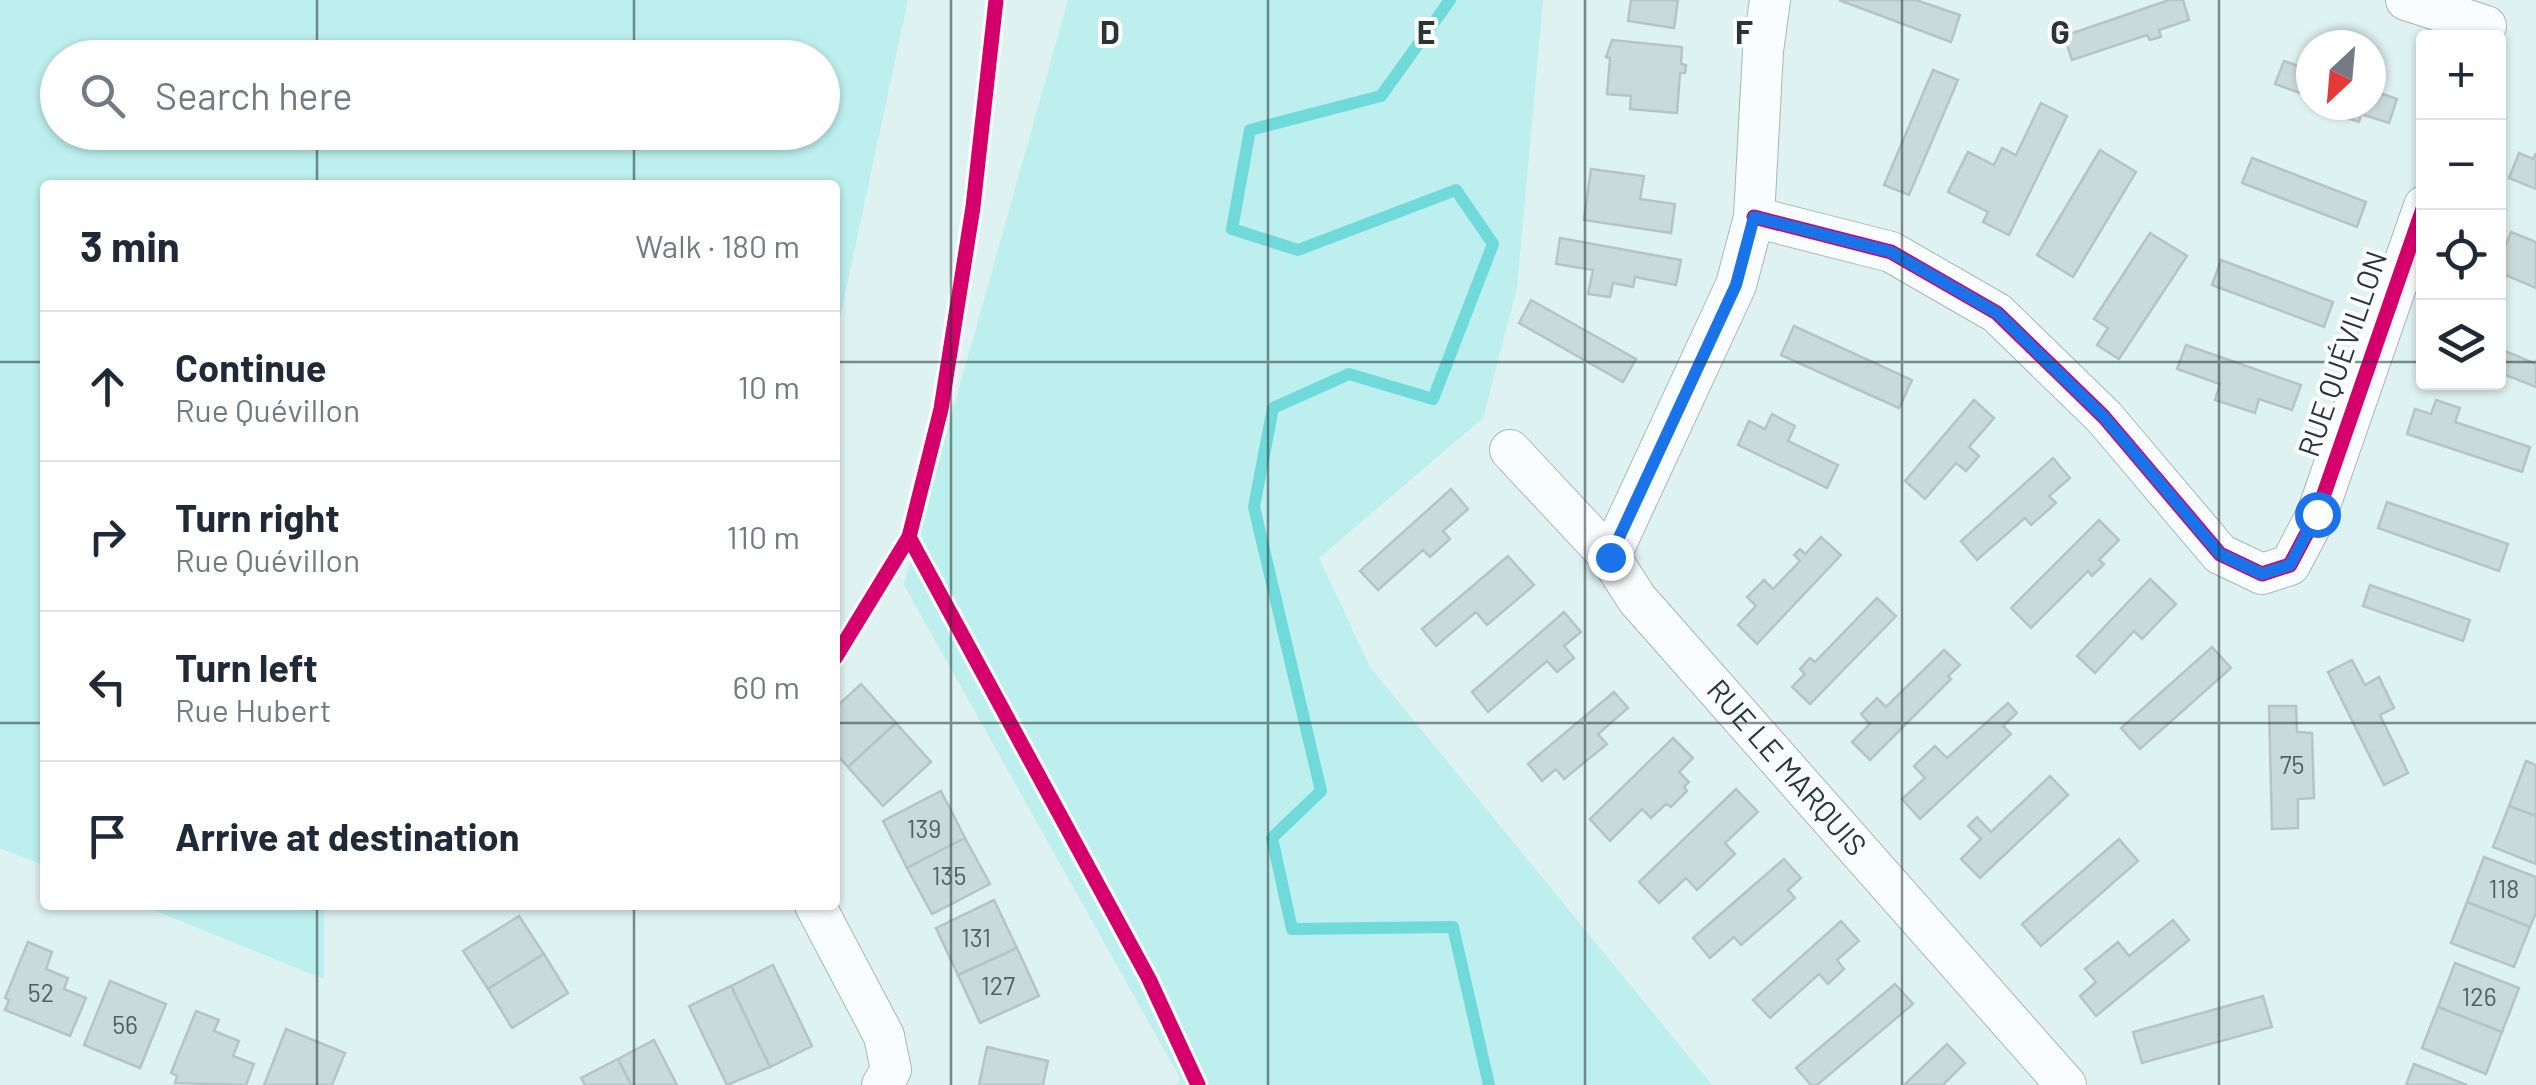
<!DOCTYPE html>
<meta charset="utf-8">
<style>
:root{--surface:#fff;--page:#f6f6f7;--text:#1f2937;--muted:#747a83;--line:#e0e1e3}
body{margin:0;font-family:Barlow,sans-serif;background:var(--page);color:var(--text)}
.controls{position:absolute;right:30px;top:30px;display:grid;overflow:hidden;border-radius:10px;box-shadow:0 2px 8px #0004}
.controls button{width:90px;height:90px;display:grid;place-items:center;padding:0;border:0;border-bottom:2px solid var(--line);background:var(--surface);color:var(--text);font:50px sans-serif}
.compass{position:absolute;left:2296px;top:30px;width:90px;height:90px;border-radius:50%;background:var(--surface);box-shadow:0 2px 8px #0004;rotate:206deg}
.stop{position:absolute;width:30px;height:30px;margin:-22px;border:8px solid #1a73e8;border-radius:50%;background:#fff}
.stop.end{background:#1a73e8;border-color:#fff;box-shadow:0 2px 10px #0008}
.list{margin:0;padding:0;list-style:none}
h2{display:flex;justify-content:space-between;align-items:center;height:130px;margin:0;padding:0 40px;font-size:42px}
h2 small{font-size:32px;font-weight:400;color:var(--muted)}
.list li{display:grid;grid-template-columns:65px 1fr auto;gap:30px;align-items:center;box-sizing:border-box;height:150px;padding:0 40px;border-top:2px solid var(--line)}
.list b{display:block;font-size:38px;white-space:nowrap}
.list p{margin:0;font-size:32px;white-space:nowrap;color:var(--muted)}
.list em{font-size:32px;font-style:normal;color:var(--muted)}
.icon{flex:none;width:55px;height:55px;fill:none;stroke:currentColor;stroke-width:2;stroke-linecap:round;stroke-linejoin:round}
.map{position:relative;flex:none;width:2536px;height:1085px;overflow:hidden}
.search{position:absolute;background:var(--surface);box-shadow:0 2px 8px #0004;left:40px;top:40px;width:800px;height:110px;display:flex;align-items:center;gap:25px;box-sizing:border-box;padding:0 35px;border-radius:55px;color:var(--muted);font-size:38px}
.panel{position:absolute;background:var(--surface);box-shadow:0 2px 8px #0004;left:40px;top:180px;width:800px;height:730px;border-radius:10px}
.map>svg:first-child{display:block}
.green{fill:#bcefee;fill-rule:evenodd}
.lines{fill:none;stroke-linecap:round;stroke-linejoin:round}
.stream{stroke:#70dada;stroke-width:12}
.building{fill:#cadada;stroke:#b5c5c4;stroke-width:2.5}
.minor-casing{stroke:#a8b7b7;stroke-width:42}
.minor{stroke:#fafdfd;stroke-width:40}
.cycleway-casing{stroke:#fefefe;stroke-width:21}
.cycleway{stroke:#d6006c;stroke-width:15}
.route{stroke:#1a73e8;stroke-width:12}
.grid{fill:none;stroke:#283636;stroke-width:2.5;stroke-opacity:0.55}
.labels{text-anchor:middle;stroke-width:8;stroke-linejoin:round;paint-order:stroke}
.number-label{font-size:25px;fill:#516060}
.street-label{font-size:30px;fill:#283636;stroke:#fefefe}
.grid-label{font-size:32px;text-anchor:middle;font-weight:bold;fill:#283636;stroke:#fefefe;stroke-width:8;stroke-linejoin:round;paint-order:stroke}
</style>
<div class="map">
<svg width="2536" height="1085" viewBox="0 0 2536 1085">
<rect width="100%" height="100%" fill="#def2f1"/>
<g class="green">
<path d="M0,0H908L835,341V185H45V866L0,848ZM58,58H822V132H58Z"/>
<polygon points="1068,0 1543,0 1517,288 1483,418 1319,558 1370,667 1712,1085 1177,1085 1180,1078 904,585"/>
<polygon points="141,905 324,905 324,979"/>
</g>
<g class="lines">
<polyline class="stream" points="1450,0 1381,96 1250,130 1232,229 1298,250 1456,190 1493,244 1433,399 1349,374 1273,408 1254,507 1321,791 1272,838 1292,929 1453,927 1489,1085"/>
</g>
<g class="building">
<polygon points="1631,0 1678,0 1674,28 1628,21"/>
<polygon points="1839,0 1916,0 1960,15 1951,42"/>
<polygon points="2169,0 2183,0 2189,20 2159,30 2161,37 2150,40 2147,35 2072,60 2064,36"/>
<polygon points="1612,40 1682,47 1681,64 1686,65 1685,73 1680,73 1677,113 1630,109 1631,96 1607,94 1610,58 1606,57"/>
<polygon points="2284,61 2311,70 2311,97 2275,84"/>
<polygon points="1933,70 1958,80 1909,195 1884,185"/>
<polygon points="2371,90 2397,99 2389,123 2361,114 2359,122 2347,118 2350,110 2335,105 2371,105"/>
<polygon points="2041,103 2067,116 2009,235 1983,222 1988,212 1948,192 1968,152 1994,165 2002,148 2016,155"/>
<polygon points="2100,150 2136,172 2073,277 2037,255"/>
<polygon points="2519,153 2533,159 2536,153 2536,189 2509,178"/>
<polygon points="2252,158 2366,202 2357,227 2242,183"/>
<polygon points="1591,169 1644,176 1640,199 1675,204 1671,233 1584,220"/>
<polygon points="2511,232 2536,242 2536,288 2498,272 2498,243 2505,246"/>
<polygon points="2150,233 2187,256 2119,359 2097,345 2108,328 2094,319"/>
<polygon points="1560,238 1681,260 1676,285 1635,277 1633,287 1613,283 1610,297 1588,294 1593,270 1556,264"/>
<polygon points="2221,260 2333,302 2324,327 2212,285"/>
<polygon points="1531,300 1636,359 1623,382 1519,323"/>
<polygon points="1794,326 1912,380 1899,408 1781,355"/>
<polygon points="2186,345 2301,385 2292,410 2259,399 2255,413 2215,400 2220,384 2177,369"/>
<polygon points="2498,348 2536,364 2536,387 2498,372"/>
<polygon points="1974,400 1994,418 1969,447 1979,456 1966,471 1956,463 1925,499 1905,481"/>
<polygon points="2436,400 2460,408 2455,422 2530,447 2522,472 2407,434 2415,409 2431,414"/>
<polygon points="1772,414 1795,426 1788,441 1838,465 1827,488 1738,445 1749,421 1765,429"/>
<polygon points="2053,458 2070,478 2049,496 2056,503 2031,525 2025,518 1977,560 1961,541"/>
<polygon points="1451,489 1468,509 1443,531 1450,539 1430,557 1423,550 1378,590 1360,571"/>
<polygon points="2387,502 2508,544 2499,571 2378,528"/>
<polygon points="2099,520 2119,540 2099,560 2104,564 2092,576 2088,571 2031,628 2011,608"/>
<polygon points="1821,537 1841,555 1757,644 1738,625 1756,606 1747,597 1764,580 1773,589 1800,561 1794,555 1800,549 1805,554"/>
<polygon points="1508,556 1534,585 1487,625 1476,612 1436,646 1422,629"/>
<polygon points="2150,579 2176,604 2142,639 2134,631 2095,673 2077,656"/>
<polygon points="2370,585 2470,620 2463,641 2363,606"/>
<polygon points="1877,598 1896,616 1810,704 1792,687 1805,674 1800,669 1810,658 1815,662"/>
<polygon points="1564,612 1581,632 1564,646 1574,658 1557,672 1547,661 1488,712 1472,692"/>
<polygon points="2212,647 2231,668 2140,749 2121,728"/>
<polygon points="1944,650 1960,665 1948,676 1951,679 1870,760 1852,742 1870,724 1861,714 1877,698 1886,707"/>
<polygon points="2352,660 2365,685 2379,677 2394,708 2380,715 2408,773 2384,785 2328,672"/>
<polygon points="861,684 896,723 848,767 835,753 835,708"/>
<polygon points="1614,692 1628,708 1598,734 1607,744 1564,779 1556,769 1542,781 1528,764"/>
<polygon points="2008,703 2017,713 2003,726 2011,734 1920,819 1902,799 1925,778 1914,766 1935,746 1947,758"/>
<polygon points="2269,706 2296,706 2297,732 2312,733 2314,798 2298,799 2298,828 2272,829"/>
<polygon points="896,723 931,762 883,806 848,767"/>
<polygon points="1673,738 1693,758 1679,772 1689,782 1684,787 1687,791 1671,807 1666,804 1651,818 1642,809 1610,841 1590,819"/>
<polygon points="2526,761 2536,765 2536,816 2509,806"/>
<polygon points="2050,776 2068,795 1980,878 1961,859 1981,839 1968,826 1977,817 1991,832"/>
<polygon points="1736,789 1758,812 1725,843 1735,854 1697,890 1686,878 1659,903 1639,882"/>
<polygon points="941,791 965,838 907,868 883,821"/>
<polygon points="2509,806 2536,816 2536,864 2493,847"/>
<polygon points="965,838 990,884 932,914 907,868"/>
<polygon points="2119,839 2138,861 2041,946 2022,924"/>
<polygon points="2484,857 2536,877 2536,913 2530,927 2467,902"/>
<polygon points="1784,859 1801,878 1788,890 1795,898 1741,945 1734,937 1710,958 1693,938"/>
<polygon points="994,900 1017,948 958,975 936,928"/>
<polygon points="2467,902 2530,927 2514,967 2451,943"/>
<polygon points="519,916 544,954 488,989 463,951"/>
<polygon points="2173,920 2189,940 2096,1016 2080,996 2096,982 2085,969 2118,942 2129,956"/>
<polygon points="1841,921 1859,941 1837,960 1844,969 1828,984 1819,974 1770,1018 1753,1000"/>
<polygon points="28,942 52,952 46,969 68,978 64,989 86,998 70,1036 5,1010 9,1000 5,998"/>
<polygon points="1017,948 1039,996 980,1023 958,975"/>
<polygon points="544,954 568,993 512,1028 488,989"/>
<polygon points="2455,963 2519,988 2502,1032 2438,1007"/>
<polygon points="773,965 812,1046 770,1067 731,986"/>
<polygon points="110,981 166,1004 140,1068 84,1045"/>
<polygon points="1895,984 1913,1004 1817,1085 1811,1085 1796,1068"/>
<polygon points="731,986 770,1067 727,1085 689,1006"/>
<polygon points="2263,996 2272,1027 2142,1063 2133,1032"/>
<polygon points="2438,1007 2502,1032 2486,1074 2422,1048"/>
<polygon points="196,1011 219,1020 214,1031 239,1041 233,1056 254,1064 246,1085 175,1083 177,1076 171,1073"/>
<polygon points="286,1029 345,1053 332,1085 264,1085"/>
<polygon points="654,1040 677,1085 631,1085 618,1059"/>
<polygon points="1947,1044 1965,1063 1943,1085 1904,1085"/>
<polygon points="987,1047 1048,1061 1043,1085 979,1085"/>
<polygon points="618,1059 631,1085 585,1085 581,1078"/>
<polygon points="2414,1064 2467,1085 2406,1085"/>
</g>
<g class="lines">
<g class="minor-casing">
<g id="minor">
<polyline points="2406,0 2486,26"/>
<polyline points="1754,217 1891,252 1997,313 2104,417 2220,554 2262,574 2290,565 2317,514 2424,206"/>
<path id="s1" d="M1510,450L1610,557L1637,599L2066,1085"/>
<polyline points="1610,557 1736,285 1754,217 1763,51 1770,0"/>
<polyline points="815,905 884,1036 891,1070 882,1085"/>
</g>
</g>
<use href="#minor" class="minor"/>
<g class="cycleway-casing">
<g id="cycleway">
<polyline points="1754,217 1891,252 1997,313 2104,417 2220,554 2262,574 2290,565 2317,514 2424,206"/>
<polyline points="909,537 1149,979 1198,1085"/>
<polyline points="835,658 909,537 941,409 973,207 996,0"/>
</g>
</g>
<use href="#cycleway" class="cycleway"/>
</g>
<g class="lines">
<polyline class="route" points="1610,557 1736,285 1754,217 1891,252 1997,313 2104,417 2220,554 2262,574 2290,565 2317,514"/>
</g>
<path class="grid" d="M317,0V58M634,0V58M951,0V1085M1268,0V1085M1585,0V1085M1902,0V1085M2219,0V1085M317,132V185M634,132V185M0,362H45M835,362H2424M2498,362H2536M0,723H45M835,723H2536M317,905V1085M634,905V1085"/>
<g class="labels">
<g class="number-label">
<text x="2292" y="774">75</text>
<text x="924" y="838">139</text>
<text x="949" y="885">135</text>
<text x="2504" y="898">118</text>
<text x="976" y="947">131</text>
<text x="998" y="995">127</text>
<text x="41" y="1002">52</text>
<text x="2479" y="1006">126</text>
<text x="125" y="1034">56</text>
</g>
<g class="street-label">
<text transform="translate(2343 354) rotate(-71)" y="10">RUE QUÉVILLON</text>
<text dy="10" stroke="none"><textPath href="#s1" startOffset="422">RUE LE MARQUIS</textPath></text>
</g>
</g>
<g class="grid-label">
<text x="1110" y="44">D</text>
<text x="1426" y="44">E</text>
<text x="1744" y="44">F</text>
<text x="2060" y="44">G</text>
</g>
</svg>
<div class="controls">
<button>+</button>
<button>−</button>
<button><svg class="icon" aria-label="locate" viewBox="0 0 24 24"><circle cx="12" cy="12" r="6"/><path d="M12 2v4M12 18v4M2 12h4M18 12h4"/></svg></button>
<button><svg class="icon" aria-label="layers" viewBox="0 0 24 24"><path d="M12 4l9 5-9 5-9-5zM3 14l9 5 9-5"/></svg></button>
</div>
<svg class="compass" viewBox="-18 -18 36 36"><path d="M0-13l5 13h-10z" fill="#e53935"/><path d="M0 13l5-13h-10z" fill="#747a83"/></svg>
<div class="stop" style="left:2317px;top:514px"></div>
<div class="stop end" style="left:1610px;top:557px"></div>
<div class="search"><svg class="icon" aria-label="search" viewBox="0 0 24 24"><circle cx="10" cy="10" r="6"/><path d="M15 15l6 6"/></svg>Search here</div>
<section class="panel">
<h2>3 min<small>Walk · 180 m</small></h2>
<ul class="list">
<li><svg class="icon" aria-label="ahead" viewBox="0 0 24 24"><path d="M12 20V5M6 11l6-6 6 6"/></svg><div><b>Continue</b><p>Rue Quévillon</p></div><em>10 m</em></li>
<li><svg class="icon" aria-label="right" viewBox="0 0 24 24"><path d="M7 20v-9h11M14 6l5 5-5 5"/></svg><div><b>Turn right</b><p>Rue Quévillon</p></div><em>110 m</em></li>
<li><svg class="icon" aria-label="left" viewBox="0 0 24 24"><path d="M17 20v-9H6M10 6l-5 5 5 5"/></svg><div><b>Turn left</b><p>Rue Hubert</p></div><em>60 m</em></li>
<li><svg class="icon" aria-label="arrive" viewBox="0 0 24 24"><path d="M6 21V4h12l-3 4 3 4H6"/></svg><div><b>Arrive at destination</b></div></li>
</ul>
</section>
</div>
